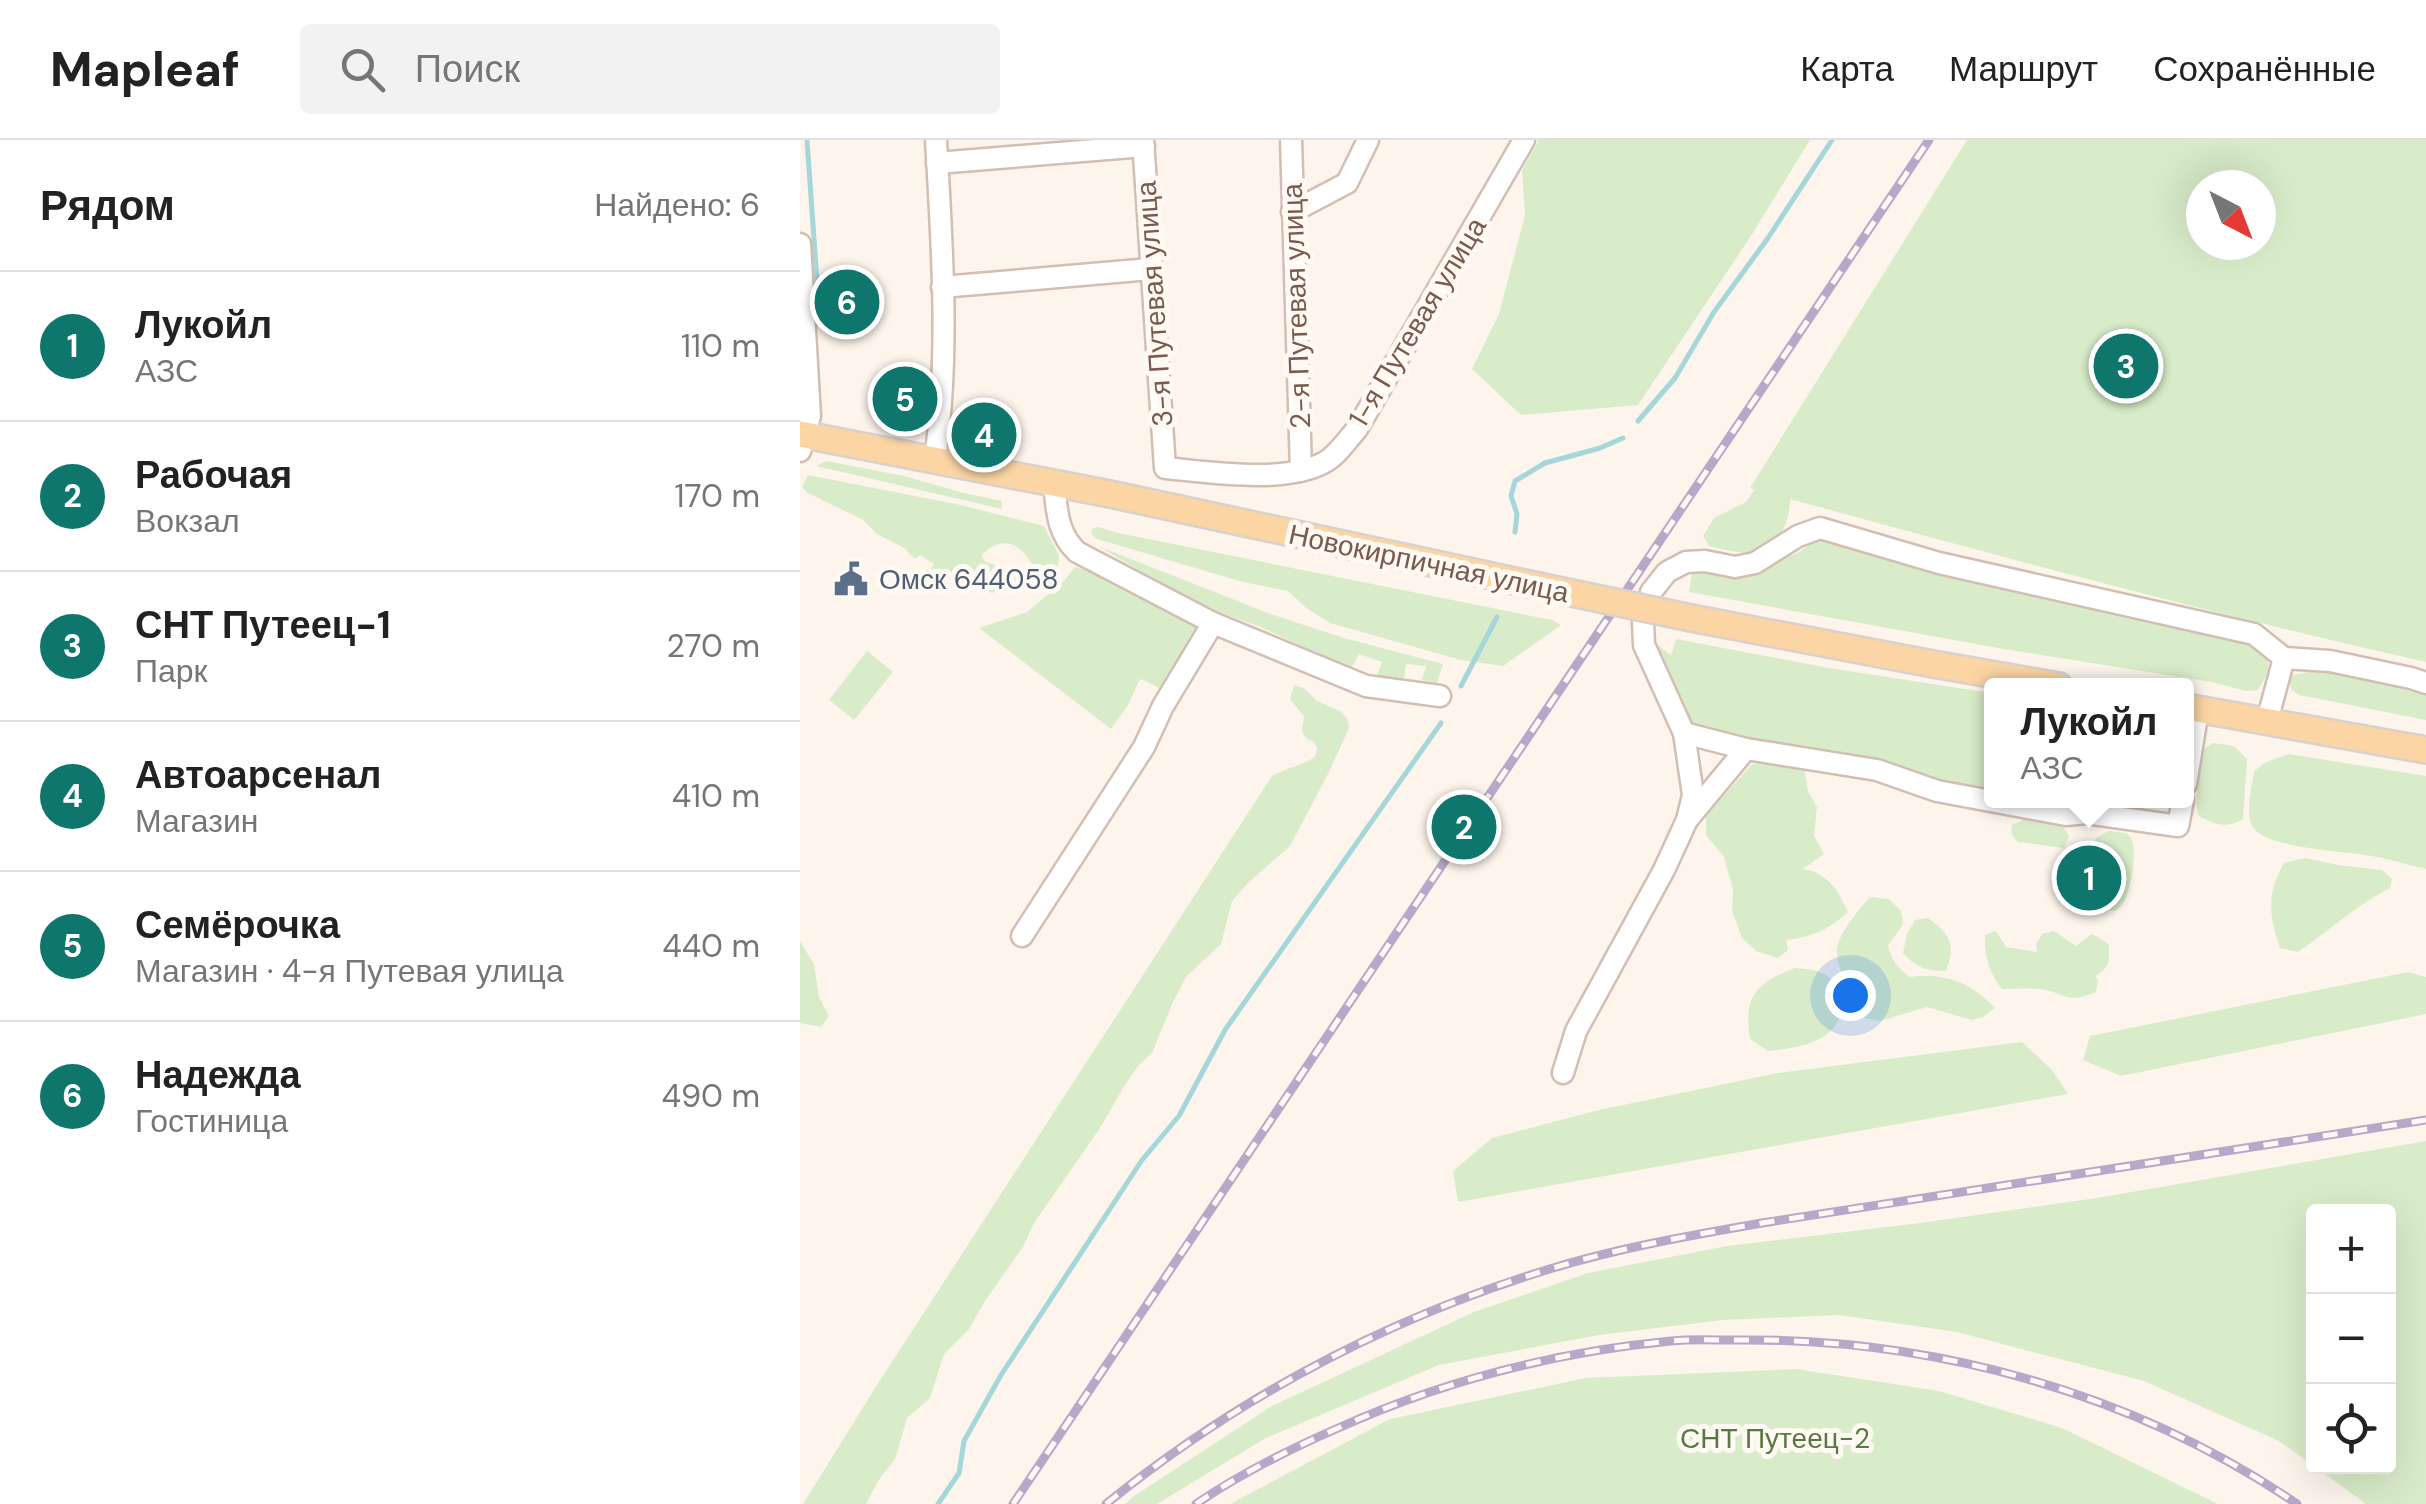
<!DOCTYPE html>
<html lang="ru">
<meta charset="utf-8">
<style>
:root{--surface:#fff;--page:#f2f2f2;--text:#222;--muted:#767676;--line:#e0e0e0;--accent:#0f766e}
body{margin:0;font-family:"DM Sans",sans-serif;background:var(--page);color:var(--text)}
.controls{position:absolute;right:30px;bottom:30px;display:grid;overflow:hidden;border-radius:10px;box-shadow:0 10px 40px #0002}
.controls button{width:90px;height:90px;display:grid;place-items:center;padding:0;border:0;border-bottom:2px solid var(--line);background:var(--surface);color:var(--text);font:50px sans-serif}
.compass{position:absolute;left:1386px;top:30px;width:90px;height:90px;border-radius:50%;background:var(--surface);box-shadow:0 10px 40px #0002;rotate:138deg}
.you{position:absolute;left:1050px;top:855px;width:35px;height:35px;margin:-25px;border:8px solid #fff;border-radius:50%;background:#1a73e8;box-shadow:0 0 0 15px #1a73e833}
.badge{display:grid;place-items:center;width:65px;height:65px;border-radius:50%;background:var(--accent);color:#fff;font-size:32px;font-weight:700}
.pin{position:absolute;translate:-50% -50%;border:5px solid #fff;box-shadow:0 2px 10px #0006}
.popup{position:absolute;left:1184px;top:538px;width:210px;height:130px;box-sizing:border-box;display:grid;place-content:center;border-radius:10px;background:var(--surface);filter:drop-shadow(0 2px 8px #0005);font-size:32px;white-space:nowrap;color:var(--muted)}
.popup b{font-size:38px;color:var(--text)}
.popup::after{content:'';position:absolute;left:50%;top:100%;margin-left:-20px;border:20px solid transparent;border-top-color:var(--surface)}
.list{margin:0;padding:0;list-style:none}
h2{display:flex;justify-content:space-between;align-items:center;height:130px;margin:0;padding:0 40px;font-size:42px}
h2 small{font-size:32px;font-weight:400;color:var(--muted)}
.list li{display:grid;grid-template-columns:65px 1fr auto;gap:30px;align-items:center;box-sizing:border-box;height:150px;padding:0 40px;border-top:2px solid var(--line)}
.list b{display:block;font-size:38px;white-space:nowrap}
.list p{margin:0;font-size:32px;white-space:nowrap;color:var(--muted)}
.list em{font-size:32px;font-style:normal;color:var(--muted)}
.icon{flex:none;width:55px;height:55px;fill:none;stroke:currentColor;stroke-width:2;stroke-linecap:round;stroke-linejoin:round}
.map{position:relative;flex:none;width:1626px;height:1364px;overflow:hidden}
header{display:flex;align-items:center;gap:60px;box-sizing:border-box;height:140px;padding:0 50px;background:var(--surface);border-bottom:2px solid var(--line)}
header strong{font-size:48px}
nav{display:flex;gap:55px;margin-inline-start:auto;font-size:35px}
.search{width:700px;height:90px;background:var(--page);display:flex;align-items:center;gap:25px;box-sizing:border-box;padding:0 35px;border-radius:10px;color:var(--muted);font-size:38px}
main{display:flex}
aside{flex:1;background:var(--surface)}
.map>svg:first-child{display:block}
.green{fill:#d9ecc9;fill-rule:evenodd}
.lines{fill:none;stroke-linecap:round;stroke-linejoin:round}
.stream{stroke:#a5d6da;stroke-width:5}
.minor-casing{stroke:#d3beb3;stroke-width:25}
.major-casing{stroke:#dad1cd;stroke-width:30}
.minor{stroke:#fff;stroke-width:20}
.major{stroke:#fbd5a4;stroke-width:25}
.rail-casing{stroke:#b7a8c9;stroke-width:9}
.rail{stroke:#fff9f3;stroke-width:5;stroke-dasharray:15;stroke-linecap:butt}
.major-bridge-casing{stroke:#dad1cd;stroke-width:30;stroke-linecap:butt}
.major-bridge{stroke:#fbd5a4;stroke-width:25}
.labels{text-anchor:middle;stroke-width:10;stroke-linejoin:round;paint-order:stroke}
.street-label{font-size:28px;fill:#7a5a4d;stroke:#fff9f3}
.service-label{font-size:28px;fill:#4e5e75;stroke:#fff9f3;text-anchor:start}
.park-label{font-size:28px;fill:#567a41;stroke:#fff9f3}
</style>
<header>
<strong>Mapleaf</strong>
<div class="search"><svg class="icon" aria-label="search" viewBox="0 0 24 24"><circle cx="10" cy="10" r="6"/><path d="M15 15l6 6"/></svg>Поиск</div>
<nav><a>Карта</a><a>Маршрут</a><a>Сохранённые</a></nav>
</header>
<main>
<aside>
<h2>Рядом<small>Найдено: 6</small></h2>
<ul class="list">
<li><span class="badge">1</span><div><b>Лукойл</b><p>АЗС</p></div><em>110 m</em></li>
<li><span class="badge">2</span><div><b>Рабочая</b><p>Вокзал</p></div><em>170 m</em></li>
<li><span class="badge">3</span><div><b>СНТ Путеец-1</b><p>Парк</p></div><em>270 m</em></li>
<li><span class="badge">4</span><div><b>Автоарсенал</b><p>Магазин</p></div><em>410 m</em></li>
<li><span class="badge">5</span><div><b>Семёрочка</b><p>Магазин · 4-я Путевая улица</p></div><em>440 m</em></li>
<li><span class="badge">6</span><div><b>Надежда</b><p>Гостиница</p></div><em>490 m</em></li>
</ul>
</aside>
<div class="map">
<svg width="1626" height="1364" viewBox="0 0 1626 1364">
<rect width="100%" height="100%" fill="#fdf5ec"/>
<g class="green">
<polygon points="739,0 1010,0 949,99 838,265 721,275 672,229 699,174 725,75 722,30"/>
<path d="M1167,0H1626V522C1412,474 1201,417 990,359C990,370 988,379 983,390C969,421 935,413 909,406L903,396L914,378L946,362L954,350L950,348ZM1401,45H1461V105H1401Z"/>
<polygon points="27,321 104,336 164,353 202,361 202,369 16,326"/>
<path d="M8,335L161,365L244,386L259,415L258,427L250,436L239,437C227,411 209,389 182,415L184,421L219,434L224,443C198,465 155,443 131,429L134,424L120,415L115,419L104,408L77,394L63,380L8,353L2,347Z"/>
<polygon points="298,387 318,393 752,480 761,485 703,526 661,520 530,483 505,467 488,451 443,442 297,399 291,393 292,389"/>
<path d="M1024,395L1461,505C1472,526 1470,530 1458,550L1446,551L1411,542L1198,508L889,452L893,424C918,422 977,424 997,413C1006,408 1013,400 1024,395Z"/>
<polygon points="298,406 468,473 544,498 643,524 637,543 622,540 626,526 606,524 604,538 576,538 582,522 559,514 551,529 458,486 421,473 371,449"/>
<polygon points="275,427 298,432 397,482 399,488 397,498 359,548 341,539 339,541 328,565 311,589 179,488 227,472 264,441"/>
<path d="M876,499L1029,528L1191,553V651C1090,634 987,615 888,586C881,568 875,550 869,533C865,523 859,513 855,503L871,515Z"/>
<polygon points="67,511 93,532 54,580 29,560"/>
<polygon points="1529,528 1626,549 1626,580 1499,555 1492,550 1488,542 1493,535"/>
<path d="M494,545L504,548L517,561L540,571L547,578L549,588L529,632L490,706L449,742L432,761L421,804L386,837L373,862L352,913L338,926L323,948L300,988L234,1083L223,1107L185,1161L169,1189L144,1214L130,1258L107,1278L95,1319L78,1341L66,1364H3L77,1245L472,636C486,628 501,626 515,617L517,609L514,602L506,598L502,591L504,577L490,559Z"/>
<path d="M1413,603L1434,606L1447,619L1443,679C1427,689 1413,685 1398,675C1394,653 1399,631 1404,609Z"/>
<path d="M1489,614L1626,636V729C1608,725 1590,719 1572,716C1547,711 1464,709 1452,686C1445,672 1452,646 1454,631L1466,622Z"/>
<path d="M979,622L1004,628L1008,651L1017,667L1014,696L1024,714L1003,729C1028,733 1038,750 1048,772C1029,790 1011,797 986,800L988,810L978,818L956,811L942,798L932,771L933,749L924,717L906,695V676L952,624Z"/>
<path d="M1224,680L1263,687L1269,696L1264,708L1218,702C1212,697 1210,693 1212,685Z"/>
<path d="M1309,691C1310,691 1325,693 1326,693C1341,701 1331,745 1326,758C1322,766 1321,766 1315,771L1301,769L1294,764L1295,754L1309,756L1314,728L1287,723C1289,706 1293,697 1309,691Z"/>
<path d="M1505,718L1538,725L1582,730L1592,739L1590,748C1556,765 1529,791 1498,812L1480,808C1469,775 1466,754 1484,723Z"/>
<path d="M1070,757L1089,759L1101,771L1103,785L1088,805C1091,820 1098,828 1110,837C1144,832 1172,843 1195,868L1183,877L1172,880L1127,867L1080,881L1064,878C1037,814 1017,818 1070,757Z"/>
<path d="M1128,778C1150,794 1156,804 1146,831C1126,831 1117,828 1103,813L1107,794L1115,780Z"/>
<path d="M1196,791L1206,807L1237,812L1236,804L1242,794L1254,791L1276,806L1292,794L1309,804C1309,821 1312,826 1295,836L1298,840L1296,852C1263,866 1266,851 1238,849C1226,848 1214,849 1202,849C1189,833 1184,815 1185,795Z"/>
<polygon points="0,801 14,824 19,857 29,876 21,887 0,883"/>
<path d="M995,828C1018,830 1026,831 1041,849C1041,857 1042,867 1040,875C1032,904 994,908 968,911L950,899C943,856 956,843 995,828Z"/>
<polygon points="1608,832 1626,837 1626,874 1321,936 1283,920 1290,896"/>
<polygon points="1222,902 1252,930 1268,954 658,1062 653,1031 692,998 799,970 978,933"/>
<polygon points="1626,1001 1626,1364 1566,1364 1514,1326 1588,1326 1588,1072 1514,1072 1514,1326 1479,1301 1344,1241 1157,1192 1039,1175 923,1180 799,1195 639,1225 466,1298 357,1364 325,1364 334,1356 472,1266 674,1172 788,1133 927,1106 1120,1083 1297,1058"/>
<polygon points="996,1229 1139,1251 1262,1288 1418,1364 430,1364 590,1279 786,1238"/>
</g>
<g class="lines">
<g class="stream">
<polyline points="7,0 17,141"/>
<polyline points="838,281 875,238 914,172 968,98 1032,0"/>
<polyline points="715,392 717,374 711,356 715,341 745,323 800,308 823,298"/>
<polyline points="661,546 697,477"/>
<polyline points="138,1364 159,1333 164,1301 201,1235 342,1020 379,976 425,890 641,583"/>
</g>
<g class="minor-casing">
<g id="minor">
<path d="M343,0L365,328C408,332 484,344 523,323C536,317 547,300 557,289L724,0"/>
<polyline points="491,0 501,331"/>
<polyline points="137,23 344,6"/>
<polyline points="492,72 547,43 568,0"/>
<polyline points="0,104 10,276 0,311"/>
<polyline points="142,147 350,129"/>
<path d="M135,319C150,214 142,105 136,0"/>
<path d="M254,344C257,371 257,393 277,412L413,483L566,546L640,556"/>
<polyline points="1467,581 1484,518"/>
<polyline points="884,593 946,609 1077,630 1137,651 1266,675 1286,673 1378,686 1383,660"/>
<polyline points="1386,644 1398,570"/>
<polyline points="887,680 893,655 884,593 844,505 843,482 851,452 867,432 886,422 905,421 935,427 955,423 998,396 1020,388 1139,423 1454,494 1484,518 1530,521 1611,538 1626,543"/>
<polyline points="222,796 344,607 363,566 413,483"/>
<polyline points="763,933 776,891 864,730 887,680 946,609"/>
</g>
</g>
<g class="major-casing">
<g id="major">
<polyline points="0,294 310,354 743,447"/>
<polyline points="891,478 1133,524 1259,546"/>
<polyline points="1386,567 1626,610"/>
</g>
</g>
<use href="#minor" class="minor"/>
<use href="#major" class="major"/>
<g class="rail-casing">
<g id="rail">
<polyline points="213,1364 1129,0"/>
<path d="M306,1364C435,1260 582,1181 740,1132C812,1109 887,1096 962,1083L1626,980"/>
<path d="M396,1364C440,1334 488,1310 536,1289C642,1241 755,1212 871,1201C891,1199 912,1200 932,1200C1130,1197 1333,1252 1497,1364"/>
</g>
</g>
<use href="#rail" class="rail"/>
<g class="major-bridge-casing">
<polyline id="major-bridge" points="743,447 891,478"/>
</g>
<use href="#major-bridge" class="major-bridge"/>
</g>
<defs>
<g id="civic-bare" transform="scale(2.7)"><path d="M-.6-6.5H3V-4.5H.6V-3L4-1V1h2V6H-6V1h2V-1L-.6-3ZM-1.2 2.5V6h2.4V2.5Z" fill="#5c6f8a" stroke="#fff9f3" stroke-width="2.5" paint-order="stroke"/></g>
</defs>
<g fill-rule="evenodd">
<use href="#civic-bare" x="51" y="439"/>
</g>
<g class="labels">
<g class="street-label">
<text transform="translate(354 164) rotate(-94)" y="10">3-я Путевая улица</text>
<text transform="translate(496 166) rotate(-92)" y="10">2-я Путевая улица</text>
<text transform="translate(617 182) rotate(-59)" y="10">1-я Путевая улица</text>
<text transform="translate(629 423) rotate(12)" y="10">Новокирпичная улица</text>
</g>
<g class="service-label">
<text x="79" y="449">Омск 644058</text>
</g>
<g class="park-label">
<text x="975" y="1308">СНТ Путеец-2</text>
</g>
</g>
</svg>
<div class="controls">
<button>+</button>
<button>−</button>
<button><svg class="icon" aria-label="locate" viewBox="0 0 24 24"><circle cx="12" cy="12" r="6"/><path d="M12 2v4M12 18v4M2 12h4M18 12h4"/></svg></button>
</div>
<svg class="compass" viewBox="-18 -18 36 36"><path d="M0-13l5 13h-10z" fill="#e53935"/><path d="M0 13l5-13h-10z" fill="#767676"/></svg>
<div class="you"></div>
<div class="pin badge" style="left:1289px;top:738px">1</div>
<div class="popup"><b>Лукойл</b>АЗС</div>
<div class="pin badge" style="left:664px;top:687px">2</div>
<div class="pin badge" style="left:1326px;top:226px">3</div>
<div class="pin badge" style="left:184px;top:295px">4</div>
<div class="pin badge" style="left:105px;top:259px">5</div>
<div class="pin badge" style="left:47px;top:162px">6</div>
</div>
</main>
